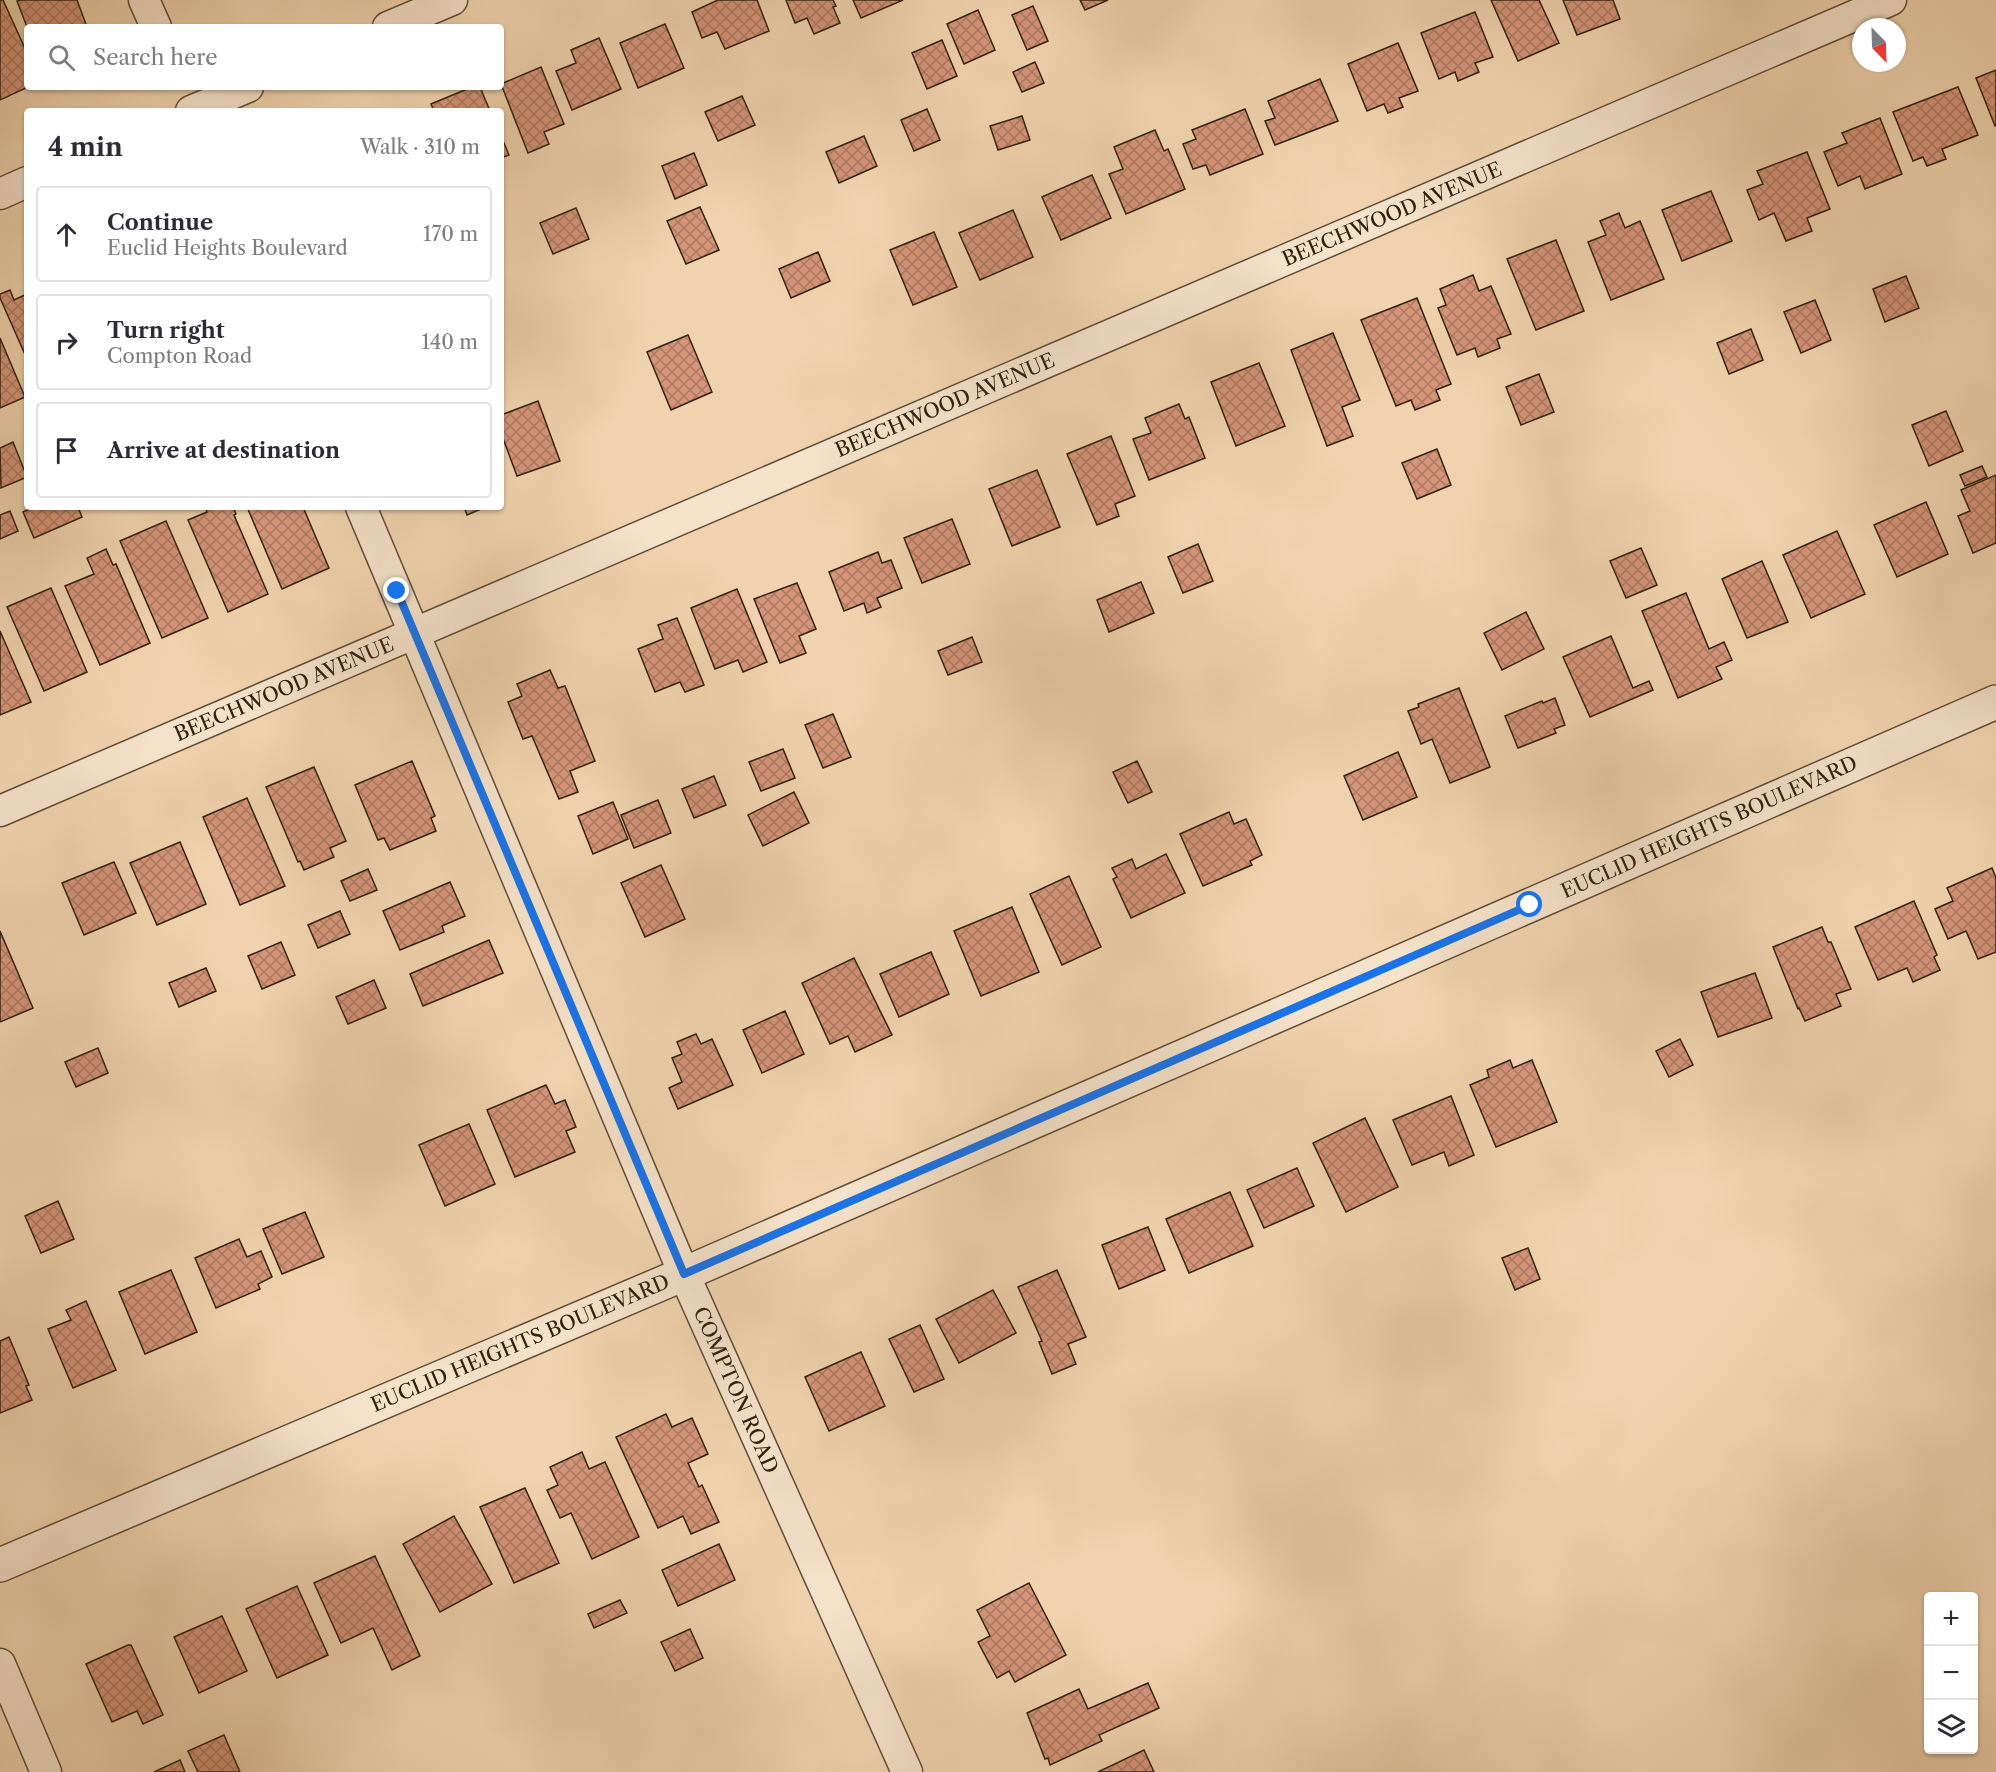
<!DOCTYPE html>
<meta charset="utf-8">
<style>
:root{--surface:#fff;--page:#f2f2f3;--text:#2b2b33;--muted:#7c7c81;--line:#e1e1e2}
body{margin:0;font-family:"Libre Caslon Text",serif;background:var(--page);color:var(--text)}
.controls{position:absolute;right:18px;bottom:18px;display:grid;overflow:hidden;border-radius:6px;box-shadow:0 2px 4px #0004}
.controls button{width:54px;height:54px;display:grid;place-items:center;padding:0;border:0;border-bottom:2px solid var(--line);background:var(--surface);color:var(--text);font:30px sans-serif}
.compass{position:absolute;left:1852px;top:18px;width:54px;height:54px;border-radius:50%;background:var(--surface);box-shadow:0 2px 4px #0004;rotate:157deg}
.stop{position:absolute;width:18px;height:18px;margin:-14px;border:4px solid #1a73e8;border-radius:50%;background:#fff}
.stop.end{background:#1a73e8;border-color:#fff;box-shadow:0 2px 6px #0008}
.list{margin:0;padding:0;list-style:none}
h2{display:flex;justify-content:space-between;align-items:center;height:78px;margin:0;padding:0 24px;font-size:26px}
h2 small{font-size:20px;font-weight:400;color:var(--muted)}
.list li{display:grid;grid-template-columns:39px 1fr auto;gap:18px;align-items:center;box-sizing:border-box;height:96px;margin:0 12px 12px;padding:0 12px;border:2px solid var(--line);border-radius:6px}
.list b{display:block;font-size:22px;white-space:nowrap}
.list p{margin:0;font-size:20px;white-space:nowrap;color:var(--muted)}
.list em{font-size:20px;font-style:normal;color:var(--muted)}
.icon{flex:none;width:33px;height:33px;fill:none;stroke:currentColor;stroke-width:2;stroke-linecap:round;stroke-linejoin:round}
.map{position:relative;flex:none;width:1996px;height:1772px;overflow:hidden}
.search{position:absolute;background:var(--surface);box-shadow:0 2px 4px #0004;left:24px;top:24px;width:480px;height:66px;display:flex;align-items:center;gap:15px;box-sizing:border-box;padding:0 21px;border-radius:6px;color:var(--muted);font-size:22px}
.panel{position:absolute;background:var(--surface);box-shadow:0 2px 4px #0004;left:24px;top:108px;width:480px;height:402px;border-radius:6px}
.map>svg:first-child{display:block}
.building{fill:url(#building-cross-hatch);stroke:#33210e;stroke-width:1.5}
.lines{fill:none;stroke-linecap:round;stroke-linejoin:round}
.minor-casing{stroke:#624e36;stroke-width:33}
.tertiary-casing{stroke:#624e36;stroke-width:36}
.minor{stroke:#f5e2ca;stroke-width:30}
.tertiary{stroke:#f5e2ca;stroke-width:33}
.route{stroke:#1a73e8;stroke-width:8}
.labels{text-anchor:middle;stroke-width:4.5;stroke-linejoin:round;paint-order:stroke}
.street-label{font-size:20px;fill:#33210e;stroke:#f5e2ca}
</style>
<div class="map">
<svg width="1996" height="1772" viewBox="0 0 1996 1772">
<defs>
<pattern id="building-cross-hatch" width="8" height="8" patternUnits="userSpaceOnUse" patternTransform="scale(1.5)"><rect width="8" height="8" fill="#d49579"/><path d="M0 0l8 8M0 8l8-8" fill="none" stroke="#ad7962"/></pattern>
</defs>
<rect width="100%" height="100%" fill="#f0d3ae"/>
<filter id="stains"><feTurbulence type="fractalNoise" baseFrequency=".00333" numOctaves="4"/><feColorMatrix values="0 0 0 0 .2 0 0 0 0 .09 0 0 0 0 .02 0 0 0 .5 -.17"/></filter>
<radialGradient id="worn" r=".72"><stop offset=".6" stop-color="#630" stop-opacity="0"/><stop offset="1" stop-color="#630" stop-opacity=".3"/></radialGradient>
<g class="building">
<polygon points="0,0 3,0 27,53 28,87 0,100"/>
<polygon points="21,0 77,0 87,27 27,27 17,1"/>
<polygon points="718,0 757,0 769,31 725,49 717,32 702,38 692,12"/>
<polygon points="786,0 833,0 836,6 833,7 840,23 814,34 807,18 795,23"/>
<polygon points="853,0 903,0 861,18"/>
<polygon points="1080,0 1108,0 1085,10"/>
<polygon points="1491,0 1539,0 1559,43 1518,61"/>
<polygon points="1563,0 1613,0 1620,19 1577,35"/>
<polygon points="1033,6 1048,41 1027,50 1012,15"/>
<polygon points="978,10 995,50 964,64 947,24"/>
<polygon points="1475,12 1493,57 1475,63 1479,72 1458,81 1455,72 1439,79 1421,33"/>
<polygon points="665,24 684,68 638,88 620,43"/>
<polygon points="599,38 621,89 572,110 556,71 576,63 571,50"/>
<polygon points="942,40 957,76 927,89 912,53"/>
<polygon points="1398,43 1418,91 1399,98 1403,107 1388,113 1384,104 1367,111 1348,64"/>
<polygon points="1035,62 1044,83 1022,92 1013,72"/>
<polygon points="541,67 564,124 544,132 549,144 528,153 501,84"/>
<polygon points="1996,70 1996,125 1995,126 1976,78"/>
<polygon points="1320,79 1338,121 1275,145 1265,121 1275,118 1268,101"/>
<polygon points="472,87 480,87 490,111 434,111 431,104"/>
<polygon points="1958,87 1978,135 1942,149 1946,159 1927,166 1923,157 1913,161 1893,112"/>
<polygon points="742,96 755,125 718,141 705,112"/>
<polygon points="927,109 940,140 914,151 901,120"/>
<polygon points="1245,109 1263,154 1210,175 1206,165 1193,169 1183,144 1196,139 1192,130"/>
<polygon points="1022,116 1030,140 998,150 990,126"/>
<polygon points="1880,118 1902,174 1865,189 1860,176 1838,186 1824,152 1847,143 1842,133"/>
<polygon points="1155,130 1164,151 1168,149 1185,189 1126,214 1109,174 1123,169 1114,147"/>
<polygon points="501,136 509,155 501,158"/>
<polygon points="864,136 877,166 839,183 826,152"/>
<polygon points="1807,152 1830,209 1807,218 1812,231 1786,241 1774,213 1759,220 1747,190 1763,184 1757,171"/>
<polygon points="694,153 707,185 675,199 662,166"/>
<polygon points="1092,175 1111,218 1061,240 1042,197"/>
<polygon points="1711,191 1732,241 1682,261 1662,210"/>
<polygon points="700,207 719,250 686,264 667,221"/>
<polygon points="576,208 589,239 553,254 540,223"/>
<polygon points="1013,210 1033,257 980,280 959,233"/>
<polygon points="1619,213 1625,228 1640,221 1664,279 1611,300 1588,242 1606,235 1600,221"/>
<polygon points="934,232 957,287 913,305 890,250"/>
<polygon points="1556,240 1584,311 1536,330 1507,259"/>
<polygon points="818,252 830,281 791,298 779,269"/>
<polygon points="1473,275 1479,291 1491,286 1511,334 1497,339 1500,348 1478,357 1475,348 1457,355 1438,308 1446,305 1440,289"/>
<polygon points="1906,276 1919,308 1885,322 1873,289"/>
<polygon points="10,290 14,300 27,294 27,359 0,298 0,294"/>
<polygon points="1417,298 1451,384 1436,390 1440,400 1415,410 1411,400 1396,406 1361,320"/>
<polygon points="1815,300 1831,340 1801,353 1784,312"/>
<polygon points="1751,329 1763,360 1729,374 1717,343"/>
<polygon points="1333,333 1360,400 1342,407 1353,436 1327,446 1291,350"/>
<polygon points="688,335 712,392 671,410 647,352"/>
<polygon points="0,338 25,397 0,408"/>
<polygon points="1259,363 1285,426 1236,446 1211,382"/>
<polygon points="1539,374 1554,412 1521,425 1506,387"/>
<polygon points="538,401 560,461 517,476 501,433 501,415"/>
<polygon points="1179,404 1185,419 1189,417 1205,458 1149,480 1133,439 1151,433 1145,418"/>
<polygon points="1946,411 1963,451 1929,466 1912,425"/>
<polygon points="1111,436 1135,496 1115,504 1119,516 1097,525 1067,454"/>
<polygon points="13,442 27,477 1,488 0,448"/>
<polygon points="1437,449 1451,485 1417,499 1402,463"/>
<polygon points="1982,466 1987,477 1965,486 1960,475"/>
<polygon points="1037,470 1060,527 1012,546 989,489"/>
<polygon points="1996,475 1996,543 1973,553 1958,516 1970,511 1961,490"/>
<polygon points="1926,502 1948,554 1897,577 1874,525"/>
<polygon points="34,507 78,507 82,517 34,538 23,512"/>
<polygon points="205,507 233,507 236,514 234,515 268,594 228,612 188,520 207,512"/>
<polygon points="247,507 303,507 329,568 282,589"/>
<polygon points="464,507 486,507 467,515"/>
<polygon points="10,511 18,531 0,539 0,515"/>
<polygon points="952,519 970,564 922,583 904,538"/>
<polygon points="166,521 208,618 162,638 120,541"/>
<polygon points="1837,531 1865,594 1811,618 1783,555"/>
<polygon points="1198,544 1213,581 1183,593 1168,557"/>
<polygon points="1641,548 1657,585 1626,598 1610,561"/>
<polygon points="106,549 113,565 116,564 150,643 100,665 65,586 94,574 87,558"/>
<polygon points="878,552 882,563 891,560 902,588 877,598 881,607 867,613 864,603 844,611 829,572"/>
<polygon points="1762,561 1788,622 1747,638 1722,579"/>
<polygon points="1141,582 1154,613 1109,632 1097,600"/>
<polygon points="797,583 816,629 799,636 806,653 780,663 754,599"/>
<polygon points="51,588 87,672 44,691 7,607"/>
<polygon points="737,589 767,662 743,672 738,660 715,669 691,608"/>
<polygon points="1686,593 1709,649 1724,642 1732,660 1716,667 1722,679 1678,698 1642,611"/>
<polygon points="1526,612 1544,649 1502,670 1484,633"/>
<polygon points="677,618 704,685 685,692 680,682 655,692 638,649 663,639 658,625"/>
<polygon points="0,631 31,702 0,715"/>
<polygon points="1611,636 1633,688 1649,681 1653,690 1590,717 1563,657"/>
<polygon points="972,637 982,662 948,675 938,651"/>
<polygon points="550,670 558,688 565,686 595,761 570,771 578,792 559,799 532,736 523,739 508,702 522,696 517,684"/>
<polygon points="1459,688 1490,767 1450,783 1432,739 1421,744 1408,711 1419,707 1418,704"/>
<polygon points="1555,698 1565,725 1554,729 1556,733 1518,748 1505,716 1542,701 1543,703"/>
<polygon points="833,714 851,757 823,768 805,725"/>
<polygon points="783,749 795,778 761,791 749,762"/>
<polygon points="1398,752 1417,797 1363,820 1344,776"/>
<polygon points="412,761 435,816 431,818 436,831 390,850 384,838 378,840 355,785"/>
<polygon points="1137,761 1152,792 1128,803 1113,772"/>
<polygon points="314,767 346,841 330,848 334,857 304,870 300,861 298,862 266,787"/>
<polygon points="714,776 726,805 694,818 682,789"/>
<polygon points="794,792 809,823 763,846 748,815"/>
<polygon points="247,798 285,886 240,905 203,817"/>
<polygon points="658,800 671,833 634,848 621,815"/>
<polygon points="613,802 628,839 593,854 578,816"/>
<polygon points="1229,812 1234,824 1246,819 1262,855 1250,861 1252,865 1203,886 1180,834"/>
<polygon points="180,842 206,904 157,925 130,863"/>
<polygon points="1166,854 1185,893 1131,918 1113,879 1117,877 1112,868 1132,859 1136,869"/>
<polygon points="114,862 136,913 84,935 62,883"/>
<polygon points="661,865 685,919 645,937 621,883"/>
<polygon points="1992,868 1996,878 1996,952 1978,959 1966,931 1948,939 1935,909 1953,901 1947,888"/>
<polygon points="368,869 377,890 350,901 341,881"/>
<polygon points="1069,876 1101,947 1062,965 1030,894"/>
<polygon points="450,882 465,916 442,926 444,932 400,950 383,911"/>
<polygon points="1914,901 1937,955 1934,957 1940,970 1913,982 1907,968 1878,980 1855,927"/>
<polygon points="1012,907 1039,972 981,996 954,931"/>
<polygon points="340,911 350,934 318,948 308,925"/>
<polygon points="1822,927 1828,942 1831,942 1851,989 1836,994 1841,1006 1805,1021 1799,1008 1798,1009 1773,947"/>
<polygon points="0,931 33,1008 0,1022"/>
<polygon points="489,940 503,973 423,1006 410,974"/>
<polygon points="281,942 295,975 262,989 248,956"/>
<polygon points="931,952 949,994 899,1017 880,974"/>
<polygon points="854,958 892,1035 855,1052 848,1036 830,1044 802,983"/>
<polygon points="206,968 216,991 179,1007 169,983"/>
<polygon points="1755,973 1772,1018 1718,1037 1701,992"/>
<polygon points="374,980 386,1008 348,1024 336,997"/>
<polygon points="785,1011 804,1054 762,1073 743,1030"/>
<polygon points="696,1034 701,1044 712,1039 733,1085 678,1109 669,1088 682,1082 672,1058 682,1054 677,1042"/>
<polygon points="1680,1039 1693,1065 1669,1077 1656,1051"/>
<polygon points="98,1048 108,1073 76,1087 65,1062"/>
<polygon points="1510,1060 1513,1068 1532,1060 1557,1122 1496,1147 1470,1085 1489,1077 1487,1070"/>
<polygon points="546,1085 555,1104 565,1100 576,1127 566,1131 575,1152 515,1177 487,1110"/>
<polygon points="1451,1096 1474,1155 1449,1166 1444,1152 1412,1165 1393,1120"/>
<polygon points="1365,1118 1398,1187 1346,1212 1313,1143"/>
<polygon points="469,1124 495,1184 445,1206 419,1145"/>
<polygon points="1297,1168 1314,1206 1264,1228 1247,1190"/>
<polygon points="1230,1192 1253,1246 1189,1273 1166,1219"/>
<polygon points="58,1201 74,1239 41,1253 25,1216"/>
<polygon points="305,1212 324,1257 282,1274 263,1229"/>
<polygon points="1148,1227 1165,1270 1119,1289 1102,1245"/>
<polygon points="239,1239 247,1257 261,1251 272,1277 258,1284 260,1289 216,1308 195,1258"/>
<polygon points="1528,1248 1540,1279 1515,1290 1502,1258"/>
<polygon points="171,1270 197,1332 145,1354 119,1292"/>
<polygon points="1057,1270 1086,1337 1068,1344 1076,1364 1052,1374 1039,1342 1042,1341 1018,1287"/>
<polygon points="993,1290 1016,1333 959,1363 936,1319"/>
<polygon points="86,1301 116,1370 73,1388 48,1329 71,1320 66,1310"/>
<polygon points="920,1325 944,1379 914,1392 889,1339"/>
<polygon points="9,1337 29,1385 26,1386 32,1400 0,1413 0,1341"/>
<polygon points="861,1352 885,1406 829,1431 805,1377"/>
<polygon points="666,1414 672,1427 692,1418 708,1454 688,1463 699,1487 702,1485 719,1522 691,1534 683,1516 658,1528 616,1437"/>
<polygon points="582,1452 589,1469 605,1462 639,1537 592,1559 571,1513 560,1518 547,1490 558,1485 550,1467"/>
<polygon points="525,1488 559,1563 514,1583 480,1507"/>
<polygon points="454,1516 492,1584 440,1612 403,1544"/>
<polygon points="719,1544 735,1580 678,1606 662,1570"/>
<polygon points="375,1556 420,1656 392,1670 373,1628 341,1643 314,1583"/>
<polygon points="1029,1583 1066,1655 1015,1682 1009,1671 997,1678 978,1642 990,1636 977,1610"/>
<polygon points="297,1586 328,1655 277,1678 246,1609"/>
<polygon points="620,1600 627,1613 594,1628 588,1614"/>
<polygon points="222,1616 247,1671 199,1693 174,1637"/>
<polygon points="690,1629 703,1658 675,1671 661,1642"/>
<polygon points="128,1645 131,1645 163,1715 143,1724 137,1711 112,1722 86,1664"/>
<polygon points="1148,1683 1159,1708 1099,1735 1102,1741 1050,1765 1048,1758 1045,1759 1027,1713 1079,1689 1088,1709"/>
<polygon points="224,1735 240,1772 198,1772 188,1751"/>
<polygon points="1144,1750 1154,1772 1098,1772"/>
<polygon points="180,1760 185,1772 154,1772"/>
</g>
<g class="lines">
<g class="minor-casing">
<g id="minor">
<polyline points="144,0 156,27"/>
<polyline points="388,27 452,0"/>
<polyline points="191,111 248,87"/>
<polyline points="0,194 27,182"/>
<polyline points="361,507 684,1274 907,1772"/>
<polyline points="0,811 1891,0"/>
<polyline points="0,1664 46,1772"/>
</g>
</g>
<g class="tertiary-casing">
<polyline id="tertiary" points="0,1565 684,1274 1996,702"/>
</g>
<use href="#minor" class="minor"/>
<use href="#tertiary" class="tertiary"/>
</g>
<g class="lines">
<polyline class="route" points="397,591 684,1274 1530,905"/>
</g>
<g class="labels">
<g class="street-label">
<text transform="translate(1392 214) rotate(-23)" y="7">BEECHWOOD AVENUE</text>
<text transform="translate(945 405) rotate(-23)" y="7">BEECHWOOD AVENUE</text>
<text transform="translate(284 689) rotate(-23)" y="7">BEECHWOOD AVENUE</text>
<text transform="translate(1709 827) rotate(-24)" y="7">EUCLID HEIGHTS BOULEVARD</text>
<text transform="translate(520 1343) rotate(-23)" y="7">EUCLID HEIGHTS BOULEVARD</text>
<text transform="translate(736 1390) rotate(66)" y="7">COMPTON ROAD</text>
</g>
</g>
<rect width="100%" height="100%" filter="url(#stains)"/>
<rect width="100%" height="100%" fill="url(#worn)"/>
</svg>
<div class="controls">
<button>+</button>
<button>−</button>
<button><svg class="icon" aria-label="layers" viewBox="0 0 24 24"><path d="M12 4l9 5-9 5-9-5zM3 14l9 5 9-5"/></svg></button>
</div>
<svg class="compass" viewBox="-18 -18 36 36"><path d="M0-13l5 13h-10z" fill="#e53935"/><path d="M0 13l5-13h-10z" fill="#7c7c81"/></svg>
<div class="stop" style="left:1530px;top:905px"></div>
<div class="stop end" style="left:397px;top:591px"></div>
<div class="search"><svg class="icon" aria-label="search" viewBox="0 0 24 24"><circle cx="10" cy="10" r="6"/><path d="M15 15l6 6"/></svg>Search here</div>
<section class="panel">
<h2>4 min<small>Walk · 310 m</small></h2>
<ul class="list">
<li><svg class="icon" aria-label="ahead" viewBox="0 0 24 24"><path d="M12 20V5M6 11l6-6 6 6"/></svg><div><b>Continue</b><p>Euclid Heights Boulevard</p></div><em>170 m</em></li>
<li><svg class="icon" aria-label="right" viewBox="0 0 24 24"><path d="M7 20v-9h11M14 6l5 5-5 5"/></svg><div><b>Turn right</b><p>Compton Road</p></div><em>140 m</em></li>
<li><svg class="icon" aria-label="arrive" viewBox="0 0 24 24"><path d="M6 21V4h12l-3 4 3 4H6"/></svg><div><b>Arrive at destination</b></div></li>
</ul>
</section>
</div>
